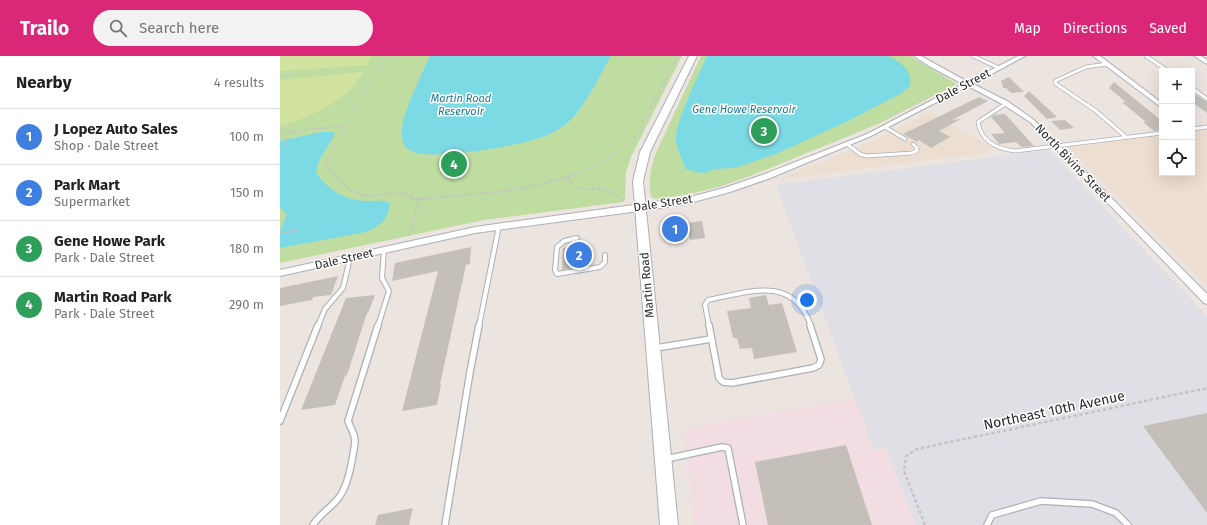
<!DOCTYPE html>
<meta charset="utf-8">
<style>
:root{--surface:#fff;--page:#f2f2f2;--text:#222;--muted:#767676;--line:#e0e0e0;--accent:#db2777}
body{margin:0;font-family:"Fira Sans",sans-serif;background:var(--page);color:var(--text)}
.controls{position:absolute;right:12px;top:12px;display:grid;overflow:hidden;border-radius:0px;box-shadow:0 4px 16px #0002}
.controls button{width:36px;height:36px;display:grid;place-items:center;padding:0;border:0;border-bottom:1px solid var(--line);background:var(--surface);color:var(--text);font:20px sans-serif}
.you{position:absolute;left:527px;top:244px;width:14px;height:14px;margin:-10px;border:3px solid #fff;border-radius:50%;background:#1a73e8;box-shadow:0 0 0 6px #1a73e833}
.badge{display:grid;place-items:center;width:26px;height:26px;border-radius:50%;background:var(--accent);color:#fff;font-size:13px;font-weight:700}
.pin{position:absolute;translate:-50% -50%;border:2px solid #fff;box-shadow:0 1px 4px #0006}
.list{margin:0;padding:0;list-style:none}
h2{display:flex;justify-content:space-between;align-items:center;height:52px;margin:0;padding:0 16px;font-size:17px}
h2 small{font-size:13px;font-weight:400;color:var(--muted)}
.list li{display:grid;grid-template-columns:26px 1fr auto;gap:12px;align-items:center;box-sizing:border-box;height:56px;padding:0 16px;border-top:1px solid var(--line)}
.list b{display:block;font-size:15px;white-space:nowrap}
.list p{margin:0;font-size:13px;white-space:nowrap;color:var(--muted)}
.list em{font-size:13px;font-style:normal;color:var(--muted)}
.icon{flex:none;width:22px;height:22px;fill:none;stroke:currentColor;stroke-width:2;stroke-linecap:round;stroke-linejoin:round}
.map{position:relative;flex:none;width:927px;height:469px;overflow:hidden}
header{display:flex;align-items:center;gap:24px;box-sizing:border-box;height:56px;padding:0 20px;background:var(--accent);color:#fff}
header strong{font-size:19px}
nav{display:flex;gap:22px;margin-inline-start:auto;font-size:14px}
.search{width:280px;height:36px;background:var(--page);display:flex;align-items:center;gap:10px;box-sizing:border-box;padding:0 14px;border-radius:22px;color:var(--muted);font-size:15px}
main{display:flex}
aside{flex:1;background:var(--surface)}
.map>svg:first-child{display:block}
.industrial{fill:#e0dfe5}
.education{fill:#ecded0}
.medical{fill:#f2dde2}
.green{fill:#c0dda1}
.pitch{fill:#d1e39e}
.water{fill:#7cdae4}
.building{fill:#c5bfba}
.lines{fill:none;stroke-linecap:round;stroke-linejoin:round}
.lane-far2-casing{stroke:#acb0b7;stroke-width:4.5}
.lane-far1-casing{stroke:#acb0b7;stroke-width:6}
.lane-casing{stroke:#acb0b7;stroke-width:8}
.street-casing{stroke:#acb0b7;stroke-width:2}
.secondary-casing{stroke:#acb0b7;stroke-width:2}
.path-far2{stroke:#c4c4c4;stroke-width:1.5;stroke-dasharray:2 1.5;stroke-linecap:butt}
.path-far1{stroke:#c4c4c4;stroke-width:2;stroke-dasharray:3 2;stroke-linecap:butt}
.path{stroke:#c4c4c4;stroke-width:2.5;stroke-dasharray:3.5 2.5;stroke-linecap:butt}
.lane-far2{stroke:#fff;stroke-width:3}
.lane-far1{stroke:#fff;stroke-width:4}
.lane{stroke:#fff;stroke-width:5.5}
.street{fill:#fff;fill-rule:evenodd}
.secondary{fill:#fff;fill-rule:evenodd}
.labels{text-anchor:middle;stroke-width:3;stroke-linejoin:round;paint-order:stroke}
.far-water-label{font-size:11px;font-style:italic;fill:#1a7c91;stroke:#fff}
.street-label{font-size:12px;fill:#2c2c2c;stroke:#fff}
.near-street-label{font-size:14px;fill:#2c2c2c;stroke:#fff}
</style>
<header>
<strong>Trailo</strong>
<div class="search"><svg class="icon" aria-label="search" viewBox="0 0 24 24"><circle cx="10" cy="10" r="6"/><path d="M15 15l6 6"/></svg>Search here</div>
<nav><a>Map</a><a>Directions</a><a>Saved</a></nav>
</header>
<main>
<aside>
<h2>Nearby<small>4 results</small></h2>
<ul class="list">
<li><span class="badge" style="background:#3f7fe0">1</span><div><b>J Lopez Auto Sales</b><p>Shop · Dale Street</p></div><em>100 m</em></li>
<li><span class="badge" style="background:#3f7fe0">2</span><div><b>Park Mart</b><p>Supermarket</p></div><em>150 m</em></li>
<li><span class="badge" style="background:#2e9e5b">3</span><div><b>Gene Howe Park</b><p>Park · Dale Street</p></div><em>180 m</em></li>
<li><span class="badge" style="background:#2e9e5b">4</span><div><b>Martin Road Park</b><p>Park · Dale Street</p></div><em>290 m</em></li>
</ul>
</aside>
<div class="map">
<svg width="927" height="469" viewBox="0 0 927 469">
<rect width="100%" height="100%" fill="#ece4df"/>
<polygon class="industrial" points="769,94 927,260 927,469 636,469 606,392 594,395 496,129"/>
<g class="education">
<polygon points="648,56 711,91 707,97 500,123 600,82"/>
<polygon points="927,74 927,230 788,92 882,80 882,117 912,117 912,76"/>
</g>
<polygon class="medical" points="574,342 593,394 606,392 636,469 415,469 403,373"/>
<g class="green">
<polygon points="0,0 402,0 351,101 346,116 345,143 343,146 204,164 0,207"/>
<path d="M421,0H630L677,28L598,68L470,120L439,131L405,139L376,143L372,142C367,128 371,112 375,99Z"/>
</g>
<g class="pitch">
<polygon points="0,0 91,0 87,9 0,15"/>
<path d="M83,16C68,45 30,61 0,70V24Z"/>
</g>
<g class="water">
<path d="M150,0H331C320,19 303,55 286,68C277,75 267,80 256,83C233,91 155,104 133,96C129,94 124,90 123,86C116,66 142,19 150,0Z"/>
<path d="M427,0H608C621,6 633,15 630,30L620,38L566,66L496,98L455,112L434,113L424,117L415,116L406,113C402,104 397,94 396,84C395,65 419,19 427,0Z"/>
<path d="M41,76H53L55,78L39,105L36,117C50,136 68,146 92,145C98,145 104,144 110,147C109,163 100,170 86,176L0,192V175L5,163L6,157L0,152V85Z"/>
</g>
<g class="building">
<polygon points="729,21 744,36 731,37 726,32 723,32 721,25"/>
<polygon points="834,26 882,65 882,74 874,75 863,66 866,66 842,46 846,46 829,32"/>
<polygon points="749,35 777,61 767,63 744,40"/>
<polygon points="912,36 927,46 927,57 912,46"/>
<polygon points="699,41 708,45 672,64 681,63 659,75 670,81 651,92 639,84 637,86 623,78"/>
<polygon points="725,58 745,80 754,90 741,91 736,86 719,88 711,78 725,77 711,61 714,59"/>
<polygon points="785,64 794,72 780,74 771,65"/>
<polygon points="422,165 425,182 410,184 407,167"/>
<polygon points="309,188 309,209 282,214 283,192"/>
<polygon points="191,191 190,208 186,209 160,328 161,328 157,349 122,355 158,215 112,225 115,207"/>
<polygon points="58,220 51,239 33,241 32,244 0,250 0,232"/>
<polygon points="95,239 88,257 87,257 67,319 65,320 55,349 21,354 66,242"/>
<polygon points="486,239 489,249 502,247 517,296 474,303 472,292 460,293 457,282 453,282 447,255 471,252 469,242"/>
<polygon points="927,357 927,457 863,370"/>
<polygon points="566,389 592,469 488,469 475,406"/>
<polygon points="133,452 129,469 95,469 98,459"/>
</g>
<g class="lines">
<g class="lane-far2-casing">
<g id="lane-far2">
<polyline points="693,0 719,12"/>
<polyline points="866,0 888,15"/>
<polyline points="827,8 806,11 775,25 776,28 816,55 846,81"/>
<polyline points="912,32 927,43"/>
<path d="M727,47L698,66C701,86 718,93 735,95L882,77"/>
<polyline points="605,71 625,83"/>
<polyline points="912,73 927,71"/>
<polyline points="567,88 580,98 586,100 632,97 637,95 637,92 633,88"/>
</g>
</g>
<g class="lane-far1-casing">
<g id="lane-far1">
<polyline points="297,182 284,185 277,191 275,214 277,218 320,211 325,206 325,199"/>
<polyline points="38,270 45,253 63,232 70,202"/>
<polyline points="98,270 109,235 102,222 104,194"/>
<polyline points="199,270 219,170"/>
<path d="M429,270L425,249L428,244C469,236 513,218 531,270"/>
</g>
</g>
<g class="lane-casing">
<g id="lane">
<polyline points="429,269 439,322 443,326 452,327 533,312 539,309 541,303 530,269"/>
<polyline points="376,292 431,283"/>
<polyline points="0,365 38,269"/>
<polyline points="386,403 442,391 448,392 463,469"/>
<path d="M33,469C40,457 53,451 60,440C69,427 73,401 75,386L74,379L68,365L98,269"/>
<polyline points="165,469 190,316 199,269"/>
<polyline points="707,469 712,459 761,445 812,448 836,457 848,469"/>
</g>
</g>
<g class="street-casing">
<g id="street">
<polygon points="634,0 641,0 688,26 738,0 745,0 693,28 727,45 754,64 927,238 927,248 924,247 750,66 722,48 688,30 591,80 488,123 450,136 410,147 374,153 195,177 0,220 0,214 195,171 410,141 444,132 482,119 587,78 683,28 649,10"/>
<polygon points="813,0 820,0 882,47 882,52"/>
<polygon points="914,0 921,0 927,4 927,8"/>
<polygon points="912,70 915,72 915,74 912,75"/>
</g>
</g>
<g class="secondary-casing">
<polygon id="secondary" points="409,0 417,0 370,96 363,125 398,469 380,469 353,125 360,96"/>
</g>
<g class="path-far2">
<polyline points="0,20 9,19"/>
<polyline points="0,76 65,70"/>
<polyline points="7,90 6,82 11,75"/>
<polyline points="54,118 46,110 47,104 105,0"/>
<polyline points="295,118 312,111 336,97 357,78 397,0"/>
</g>
<g class="path-far1">
<path d="M53,117C59,123 66,132 74,136C91,145 113,133 130,139V143H140L128,181"/>
<path d="M287,121C289,123 291,127 293,129C306,140 327,123 342,146"/>
<path d="M140,143C193,138 248,136 298,117"/>
<polyline points="0,177 20,174"/>
</g>
<polyline class="path" points="645,469 624,415 626,400 637,393 927,332"/>
<use href="#lane-far2" class="lane-far2"/>
<use href="#lane-far1" class="lane-far1"/>
<use href="#lane" class="lane"/>
<use href="#street" class="street"/>
<use href="#secondary" class="secondary"/>
</g>
<g class="labels">
<g class="far-water-label">
<text x="181" y="46">Martin Road<tspan x="181" dy="13">Reservoir</tspan></text>
<text x="464" y="57">Gene Howe Reservoir</text>
</g>
<g class="street-label">
<text transform="translate(683 30) rotate(-28)" y="4">Dale Street</text>
<text transform="translate(793 107) rotate(46)" y="4">North Bivins Street</text>
<text transform="translate(383 147) rotate(-9)" y="4">Dale Street</text>
<text transform="translate(64 203) rotate(-13)" y="4">Dale Street</text>
<text transform="translate(367 229) rotate(-95)" y="4">Martin Road</text>
</g>
<g class="near-street-label">
<text transform="translate(774 354) rotate(-12)" y="5">Northeast 10th Avenue</text>
</g>
</g>
</svg>
<div class="controls">
<button>+</button>
<button>−</button>
<button><svg class="icon" aria-label="locate" viewBox="0 0 24 24"><circle cx="12" cy="12" r="6"/><path d="M12 2v4M12 18v4M2 12h4M18 12h4"/></svg></button>
</div>
<div class="you"></div>
<div class="pin badge" style="left:395px;top:173px;background:#3f7fe0">1</div>
<div class="pin badge" style="left:299px;top:199px;background:#3f7fe0">2</div>
<div class="pin badge" style="left:484px;top:75px;background:#2e9e5b">3</div>
<div class="pin badge" style="left:174px;top:108px;background:#2e9e5b">4</div>
</div>
</main>
